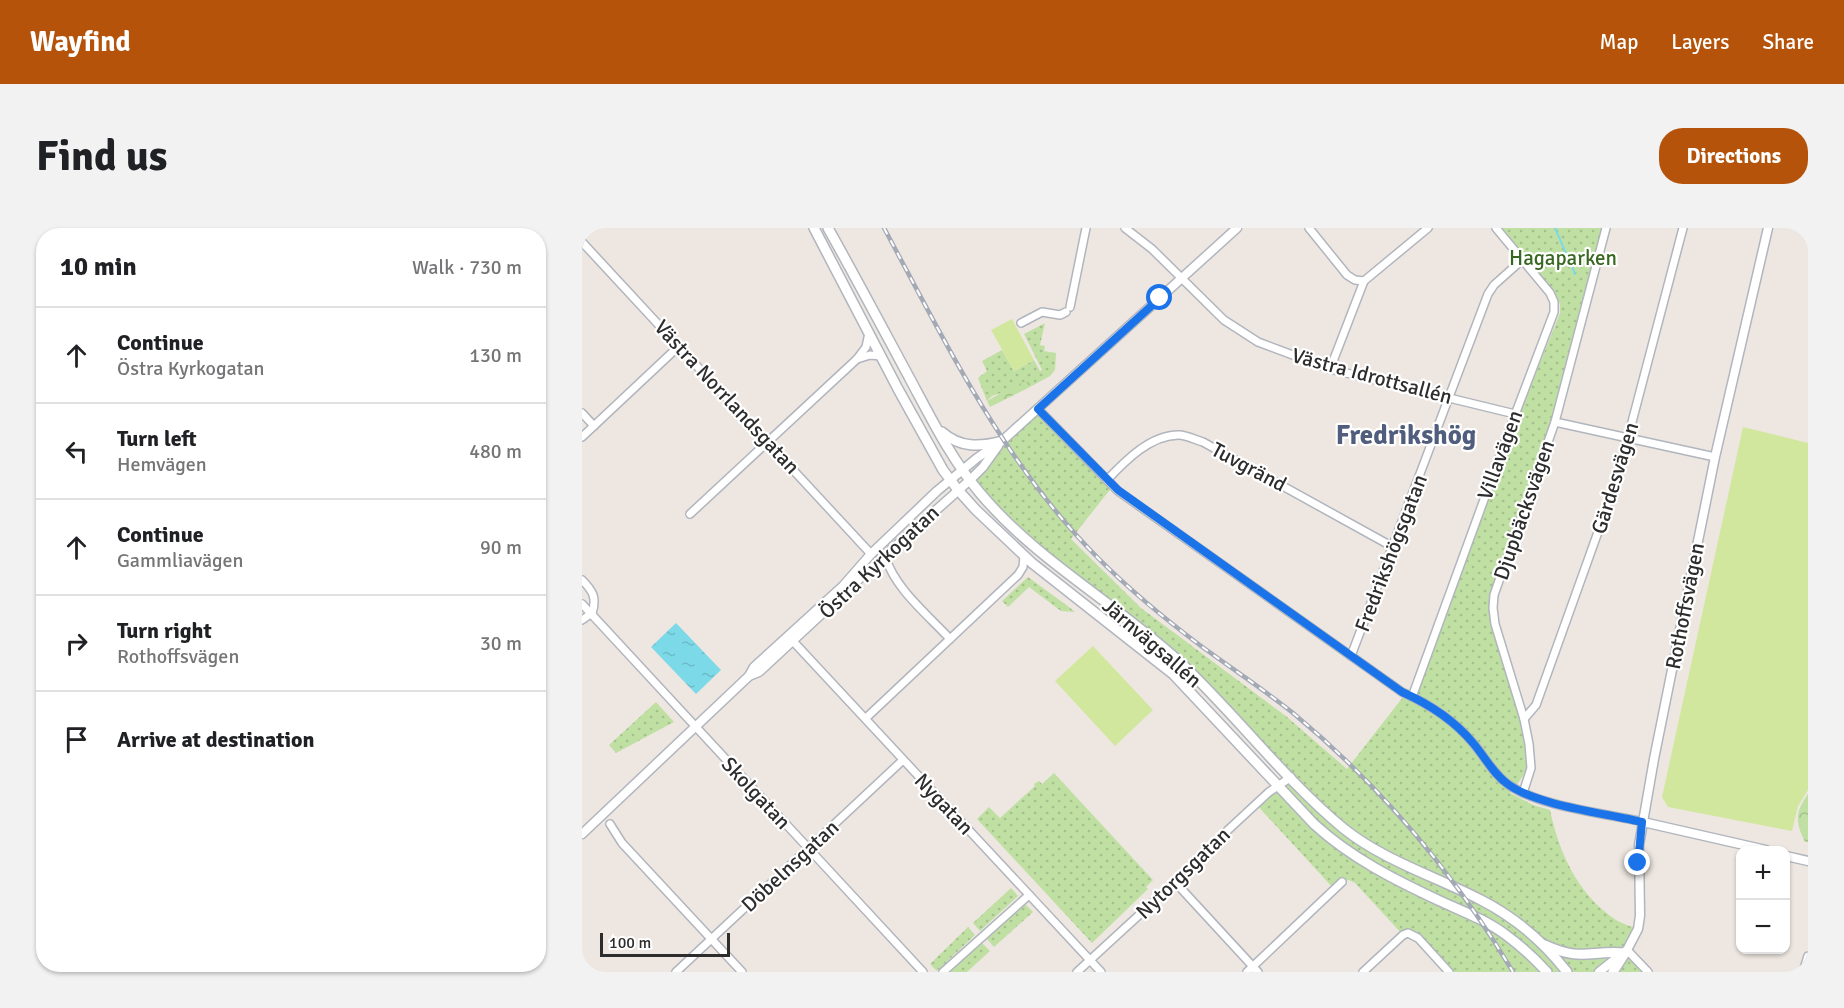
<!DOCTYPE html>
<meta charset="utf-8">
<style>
:root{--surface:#fff;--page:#f2f2f2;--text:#202124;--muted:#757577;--line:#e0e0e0;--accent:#b45309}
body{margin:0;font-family:Signika,sans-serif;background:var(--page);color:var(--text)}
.controls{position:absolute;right:18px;bottom:18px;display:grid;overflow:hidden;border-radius:12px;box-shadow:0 2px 4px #0004}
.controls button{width:54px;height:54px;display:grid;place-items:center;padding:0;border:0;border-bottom:2px solid var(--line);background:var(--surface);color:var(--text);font:30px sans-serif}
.scale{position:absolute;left:18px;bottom:15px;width:130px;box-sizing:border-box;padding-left:6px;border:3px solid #2d2d2d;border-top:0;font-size:16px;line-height:21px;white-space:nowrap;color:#2d2d2d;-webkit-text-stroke:4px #fff;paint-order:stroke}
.stop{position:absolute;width:18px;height:18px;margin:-14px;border:4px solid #1a73e8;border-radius:50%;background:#fff}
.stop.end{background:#1a73e8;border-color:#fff;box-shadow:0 2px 6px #0008}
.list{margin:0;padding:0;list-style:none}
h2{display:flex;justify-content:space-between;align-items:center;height:78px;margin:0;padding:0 24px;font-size:26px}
h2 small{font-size:20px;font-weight:400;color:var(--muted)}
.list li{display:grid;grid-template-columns:39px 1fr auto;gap:18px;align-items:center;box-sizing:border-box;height:96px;padding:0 24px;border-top:2px solid var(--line)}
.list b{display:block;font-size:22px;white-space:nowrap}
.list p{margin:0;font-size:20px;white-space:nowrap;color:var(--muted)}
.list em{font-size:20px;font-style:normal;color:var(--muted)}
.icon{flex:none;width:33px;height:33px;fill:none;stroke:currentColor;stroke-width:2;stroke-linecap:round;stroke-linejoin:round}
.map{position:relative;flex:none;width:1226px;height:744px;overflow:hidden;border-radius:24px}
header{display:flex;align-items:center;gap:36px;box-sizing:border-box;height:84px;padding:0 30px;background:var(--accent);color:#fff}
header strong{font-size:28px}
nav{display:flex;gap:33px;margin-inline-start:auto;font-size:21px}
.intro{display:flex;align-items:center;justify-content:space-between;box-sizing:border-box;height:144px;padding:0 36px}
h1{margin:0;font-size:42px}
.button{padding:15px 27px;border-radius:24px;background:var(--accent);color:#fff;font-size:21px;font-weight:700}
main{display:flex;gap:36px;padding:0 36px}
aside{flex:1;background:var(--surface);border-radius:24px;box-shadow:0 2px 4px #0004}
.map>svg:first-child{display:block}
.green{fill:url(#green-dots)}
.forest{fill:url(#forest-crowns)}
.pitch{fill:#d1e79e}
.water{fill:url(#water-ripples)}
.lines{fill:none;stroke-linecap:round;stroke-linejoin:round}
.stream{stroke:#7cd9e8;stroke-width:2}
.minor-casing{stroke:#b1b5bd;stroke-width:10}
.tertiary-casing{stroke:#b1b5bd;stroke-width:11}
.secondary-casing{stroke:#b1b5bd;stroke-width:12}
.minor{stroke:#fff;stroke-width:7}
.tertiary{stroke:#fff;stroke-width:8}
.secondary{stroke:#fff;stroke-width:9}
.rail-casing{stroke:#a4a9b6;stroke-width:4.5}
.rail{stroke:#fff;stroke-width:2;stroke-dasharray:7;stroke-linecap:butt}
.route{stroke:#1a73e8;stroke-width:8}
.labels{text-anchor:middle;stroke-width:4.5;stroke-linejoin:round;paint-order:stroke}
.park-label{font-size:21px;fill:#386820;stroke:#fff}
.street-label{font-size:21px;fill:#2d2d2d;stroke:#fff}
.district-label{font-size:27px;font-weight:bold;fill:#505d7c;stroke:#fff}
</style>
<header>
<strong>Wayfind</strong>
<nav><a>Map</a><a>Layers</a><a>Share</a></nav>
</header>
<div class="intro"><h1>Find us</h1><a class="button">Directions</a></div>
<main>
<aside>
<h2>10 min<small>Walk · 730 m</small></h2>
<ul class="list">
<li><svg class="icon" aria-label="ahead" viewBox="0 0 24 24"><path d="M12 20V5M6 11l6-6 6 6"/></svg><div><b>Continue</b><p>Östra Kyrkogatan</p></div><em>130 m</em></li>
<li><svg class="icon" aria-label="left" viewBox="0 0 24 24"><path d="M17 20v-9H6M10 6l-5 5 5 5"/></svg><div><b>Turn left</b><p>Hemvägen</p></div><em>480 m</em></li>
<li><svg class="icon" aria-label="ahead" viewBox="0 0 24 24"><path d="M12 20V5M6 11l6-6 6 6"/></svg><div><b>Continue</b><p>Gammliavägen</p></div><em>90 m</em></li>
<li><svg class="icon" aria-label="right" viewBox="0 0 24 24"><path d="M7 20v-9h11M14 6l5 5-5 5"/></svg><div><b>Turn right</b><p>Rothoffsvägen</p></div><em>30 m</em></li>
<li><svg class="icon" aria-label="arrive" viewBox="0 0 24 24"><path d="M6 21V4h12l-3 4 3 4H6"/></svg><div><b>Arrive at destination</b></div></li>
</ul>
</aside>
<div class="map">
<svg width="1226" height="744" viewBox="0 0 1226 744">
<defs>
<pattern id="green-dots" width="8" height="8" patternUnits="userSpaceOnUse" patternTransform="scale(1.5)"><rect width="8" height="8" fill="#bfe0a2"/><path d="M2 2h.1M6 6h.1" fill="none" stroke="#a4c08c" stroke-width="1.8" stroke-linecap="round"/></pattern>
<pattern id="forest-crowns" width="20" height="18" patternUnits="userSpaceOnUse" patternTransform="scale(1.5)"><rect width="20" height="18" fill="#bfe0a2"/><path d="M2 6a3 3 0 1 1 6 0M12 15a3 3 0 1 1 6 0" fill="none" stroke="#a4c08c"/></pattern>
<pattern id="water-ripples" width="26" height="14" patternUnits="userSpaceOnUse" patternTransform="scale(1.5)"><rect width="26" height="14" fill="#7cd9e8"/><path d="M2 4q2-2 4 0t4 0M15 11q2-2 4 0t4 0" fill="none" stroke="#6cbbc7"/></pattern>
</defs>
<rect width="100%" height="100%" fill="#eee7e1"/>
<g class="green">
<path d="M919,0H1020L969,193L909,366L907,379L910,396C918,425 949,511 945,537C943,548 935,556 928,565L951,577L968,582C977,625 996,667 1034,692C1041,696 1049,698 1056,701L1045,722L1066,744H867L836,710L821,707L773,655L767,652L760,654L752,661L674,576L708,549L599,435L476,337L388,252L420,213L456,181L530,259L489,311L559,380L705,489L765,541L821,469L832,474L936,189L978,85V76L972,65Z"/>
<polygon points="463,95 458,117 463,118 462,123 474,125 473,142 468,148 448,159 452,154 410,168 405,173 396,150 405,143 400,133 420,122 432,143 452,132 458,143 460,142 442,106"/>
<polygon points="446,349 487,379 493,384 479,383 447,359 426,379 420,373"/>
<polygon points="74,474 92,494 34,525 27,517"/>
<polygon points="472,545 571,652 564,659 566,661 510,715 395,591 407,579 418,590 453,558 452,556 457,553 460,556"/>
<polygon points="429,660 436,668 398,703 391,695"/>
<polygon points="443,676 451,684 412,719 405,711"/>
<polygon points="386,699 393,707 355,743 348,736"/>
<polygon points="400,715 408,723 385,744 368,744"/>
</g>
<g class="forest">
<polygon points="451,152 452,154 448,159 408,179 405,173 433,157"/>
<path d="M1226,566V614H1223C1213,594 1213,584 1226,566Z"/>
</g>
<g class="pitch">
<polygon points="430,91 452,132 432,143 409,102"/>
<polygon points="1161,199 1226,215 1226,562 1216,578 1210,603 1086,579 1080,569"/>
<polygon points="511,418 571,482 533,518 473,453"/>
</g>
<polygon class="water" points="94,395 139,442 114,466 69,419"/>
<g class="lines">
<polyline class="stream" points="973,0 993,46"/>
<g class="minor-casing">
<g id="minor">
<polyline points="543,0 570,21 642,92 676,114 748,141 933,186"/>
<polyline points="727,0 765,47 773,52 782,53"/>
<polyline points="0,14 289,326"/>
<polyline points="488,79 504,0"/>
<polyline points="439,95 460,84 478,87 484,84"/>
<polyline points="275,131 288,127 299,128"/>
<polyline points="748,141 782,53 846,0"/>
<path d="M456,181L536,263L820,464C847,476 872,492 891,515C903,529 912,547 927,557C959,579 1022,585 1061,594"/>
<polyline points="0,185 12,198"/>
<polyline points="973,194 1133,229"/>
<polyline points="0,209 97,118"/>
<path d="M525,252C543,233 569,206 598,207C606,208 614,212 621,214L811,319"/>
<polyline points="108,286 275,131 284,119 287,105"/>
<path d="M303,328C313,361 345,386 368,411"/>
<path d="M0,352C11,363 15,370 10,385"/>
<polyline points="0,376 341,744"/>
<polyline points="0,392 10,385"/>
<polyline points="208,410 519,744"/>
<polyline points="769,428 906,66 912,57 940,32"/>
<polyline points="830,469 931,192 972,84 972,74 968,65 914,0"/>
<polyline points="284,490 436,347 441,339 442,328"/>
<polyline points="942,491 954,477 1035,251 1101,0"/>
<polyline points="941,565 949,540 947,516 942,491 913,396 911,380 912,367 973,194 1024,0"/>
<polyline points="28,596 40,615 160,744"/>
<polyline points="593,654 676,744"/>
<polyline points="1045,722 1066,744"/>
<polyline points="94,744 321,532"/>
<polyline points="361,744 447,667"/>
<polyline points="495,744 593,654 646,602 687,564 709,549"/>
<polyline points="665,744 760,654"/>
<polyline points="781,744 821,707 826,705 836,710 867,744"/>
<polyline points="1221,744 1226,728"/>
</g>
</g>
<g class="tertiary-casing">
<g id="tertiary">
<polyline points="167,448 177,444 289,340 388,252 401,239 416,218"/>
<polyline points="1061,594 1184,622"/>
<polyline points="0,606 167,448 172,439 261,358 289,326 355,263 395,230 420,213 655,0"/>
<polyline points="1204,628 1226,633"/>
<polyline points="1017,744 1045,722 1056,701 1058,688 1057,617 1072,531 1133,229 1186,0"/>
</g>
</g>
<g class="secondary-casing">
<g id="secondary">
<path d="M232,0L316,161L361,242L376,262L394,282L450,335L591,446L732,596C769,630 813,652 858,673C880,683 904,692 924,707C939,718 952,730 965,744"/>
<path d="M246,0C274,50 301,101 328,151C349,190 369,231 398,265C455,333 535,376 599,435C655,488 702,551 761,600C802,633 853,648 899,672C932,689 962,714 985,744"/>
<path d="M360,204C378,220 398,219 420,213"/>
<path d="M963,717C1000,734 1008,722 1043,725L1031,744"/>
</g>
</g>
<use href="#minor" class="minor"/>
<use href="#tertiary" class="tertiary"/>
<use href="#secondary" class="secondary"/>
<g class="rail-casing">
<path id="rail" d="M302,0C365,117 422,236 517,331C549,363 583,391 619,418C649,440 681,461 711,485C800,559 872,645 931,744"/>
</g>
<use href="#rail" class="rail"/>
</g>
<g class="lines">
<path class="route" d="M578,70L456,181L536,262L820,464C847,476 872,492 891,515C903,529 912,547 927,557C957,578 1023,585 1060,594L1056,635"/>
</g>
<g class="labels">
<g class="park-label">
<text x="981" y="37">Hagaparken</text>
</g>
<g class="street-label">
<text transform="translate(790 148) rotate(15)" y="7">Västra Idrottsallén</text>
<text transform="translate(145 169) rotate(47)" y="7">Västra Norrlandsgatan</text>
<text transform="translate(918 227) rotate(-70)" y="7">Villavägen</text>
<text transform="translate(667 239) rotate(28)" y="7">Tuvgränd</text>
<text transform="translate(1033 250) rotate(-73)" y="7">Gärdesvägen</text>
<text transform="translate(942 282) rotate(-71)" y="7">Djupbäcksvägen</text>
<text transform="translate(809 325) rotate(-69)" y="7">Fredrikshögsgatan</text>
<text transform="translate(297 334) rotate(-43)" y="7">Östra Kyrkogatan</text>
<text transform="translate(1103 378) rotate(-79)" y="7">Rothoffsvägen</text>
<text transform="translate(570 415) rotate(41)" y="7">Järnvägsallén</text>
<text transform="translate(174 565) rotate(47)" y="7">Skolgatan</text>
<text transform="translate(362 576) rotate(47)" y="7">Nygatan</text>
<text transform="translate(208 638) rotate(-43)" y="7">Döbelnsgatan</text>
<text transform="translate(601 645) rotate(-44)" y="7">Nytorgsgatan</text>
</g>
<g class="district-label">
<text x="824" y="216">Fredrikshög</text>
</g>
</g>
</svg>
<div class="controls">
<button>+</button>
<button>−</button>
</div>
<div class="scale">100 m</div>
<div class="stop" style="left:578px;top:70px"></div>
<div class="stop end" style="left:1056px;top:635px"></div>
</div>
</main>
